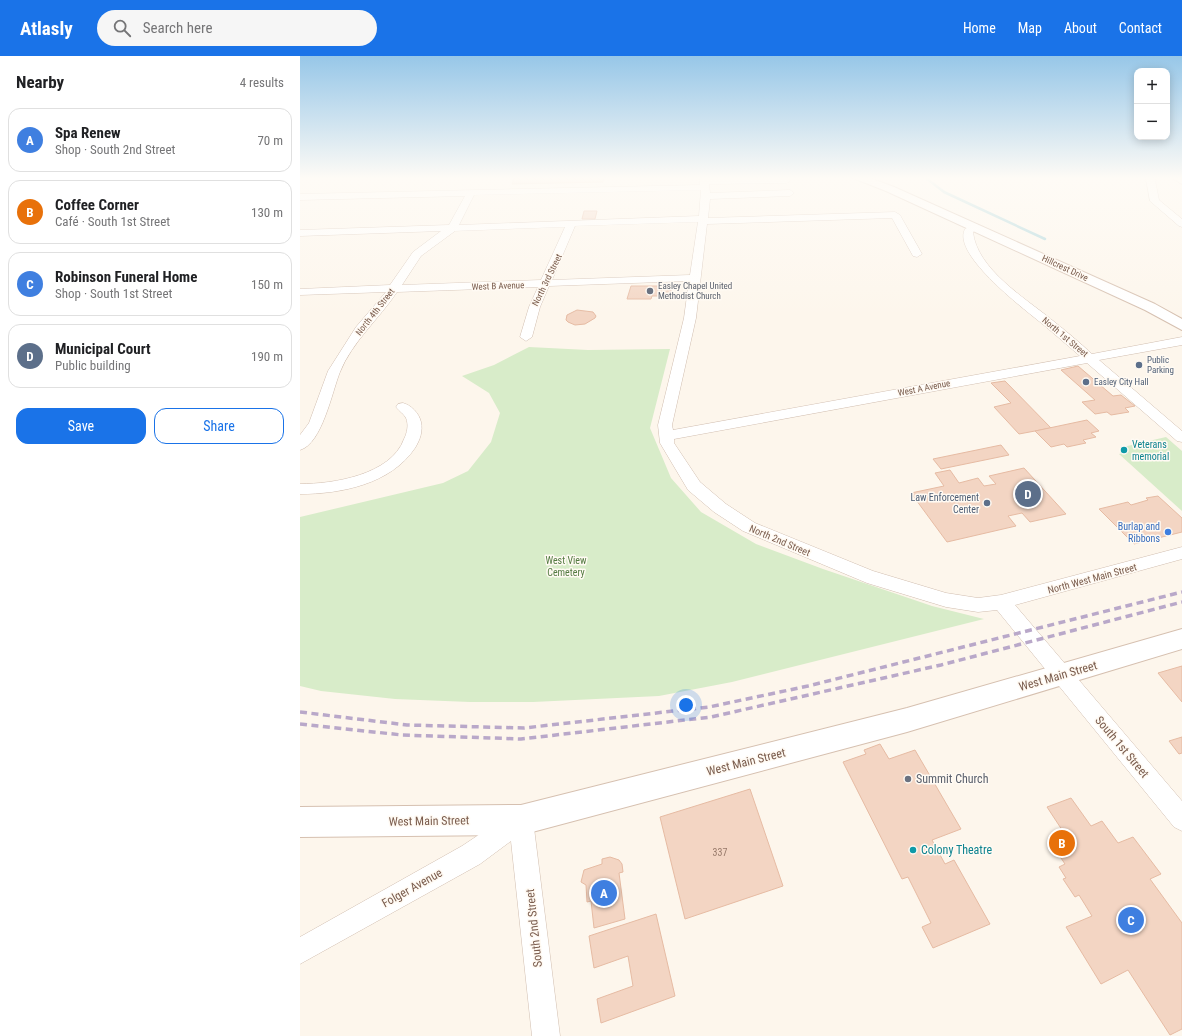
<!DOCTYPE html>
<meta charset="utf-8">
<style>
:root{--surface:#fff;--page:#f6f6f6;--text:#202124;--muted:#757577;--line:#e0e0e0;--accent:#1a73e8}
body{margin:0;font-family:"Roboto Condensed",sans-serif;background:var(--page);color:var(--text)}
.controls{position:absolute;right:12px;top:12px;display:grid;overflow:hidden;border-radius:8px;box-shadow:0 2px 10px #0003}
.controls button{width:36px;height:36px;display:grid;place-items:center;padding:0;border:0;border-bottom:1px solid var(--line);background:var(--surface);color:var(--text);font:20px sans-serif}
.you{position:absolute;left:386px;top:649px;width:14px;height:14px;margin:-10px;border:3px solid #fff;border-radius:50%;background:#1a73e8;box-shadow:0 0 0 6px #1a73e833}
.badge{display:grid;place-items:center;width:26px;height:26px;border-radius:50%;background:var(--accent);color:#fff;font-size:13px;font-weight:700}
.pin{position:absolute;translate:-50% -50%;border:2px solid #fff;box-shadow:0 1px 4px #0006}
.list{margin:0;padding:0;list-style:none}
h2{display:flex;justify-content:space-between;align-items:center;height:52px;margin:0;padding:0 16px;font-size:17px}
h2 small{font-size:13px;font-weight:400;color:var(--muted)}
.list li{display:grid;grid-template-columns:26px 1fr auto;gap:12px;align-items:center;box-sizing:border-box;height:64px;margin:0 8px 8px;padding:0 8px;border:1px solid var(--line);border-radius:12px}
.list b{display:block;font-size:15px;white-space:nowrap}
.list p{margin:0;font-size:13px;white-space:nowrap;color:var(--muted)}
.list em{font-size:13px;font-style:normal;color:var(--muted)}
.actions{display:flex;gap:8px;padding:12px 16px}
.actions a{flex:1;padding:9px 0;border:1px solid var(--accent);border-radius:12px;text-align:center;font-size:14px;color:var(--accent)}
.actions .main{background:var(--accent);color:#fff}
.icon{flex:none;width:22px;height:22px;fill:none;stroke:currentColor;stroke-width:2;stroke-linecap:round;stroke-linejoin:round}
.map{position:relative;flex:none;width:882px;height:980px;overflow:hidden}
header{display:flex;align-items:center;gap:24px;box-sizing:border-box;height:56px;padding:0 20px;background:var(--accent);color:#fff}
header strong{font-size:19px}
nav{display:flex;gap:22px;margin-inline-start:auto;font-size:14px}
.search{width:280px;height:36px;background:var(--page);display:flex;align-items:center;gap:10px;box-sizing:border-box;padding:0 14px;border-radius:22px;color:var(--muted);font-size:15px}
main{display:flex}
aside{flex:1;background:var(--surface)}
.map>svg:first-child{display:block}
.green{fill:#d8ecc9}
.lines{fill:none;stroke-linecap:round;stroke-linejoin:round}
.stream{stroke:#a5d3da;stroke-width:2.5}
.building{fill:#f3d5c3;stroke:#e6bba3}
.street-casing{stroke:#d1beb0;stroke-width:1}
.secondary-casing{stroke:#d6c0b0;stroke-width:2}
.street{fill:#fff;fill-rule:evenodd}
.secondary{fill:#fff;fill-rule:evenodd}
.rail{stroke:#b9a8c9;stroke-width:3.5;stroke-dasharray:7 4.5;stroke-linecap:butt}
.worship-dot{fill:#6b7280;stroke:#fffaf3;stroke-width:1.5}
.service-dot{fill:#5c6f8a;stroke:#fffaf3;stroke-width:1.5}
.culture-dot{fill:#0f9aa8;stroke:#fffaf3;stroke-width:1.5}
.shop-dot{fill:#3f7fe0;stroke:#fffaf3;stroke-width:1.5}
.labels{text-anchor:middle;stroke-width:3;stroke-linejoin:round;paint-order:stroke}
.far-street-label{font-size:9px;fill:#7a5c4d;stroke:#fffaf3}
.far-worship-label{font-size:9px;fill:#5b616d;stroke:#fffaf3;text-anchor:start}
.far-service-label{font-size:9px;fill:#4e5e75;stroke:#fffaf3;text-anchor:start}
.culture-label{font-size:10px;fill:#0d838f;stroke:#fffaf3;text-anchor:start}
.service-label{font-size:10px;fill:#4e5e75;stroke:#fffaf3;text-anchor:end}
.shop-label{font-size:10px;fill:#366cbe;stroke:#fffaf3;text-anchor:end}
.street-label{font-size:10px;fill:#7a5c4d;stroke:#fffaf3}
.park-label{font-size:10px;fill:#537a41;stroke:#fffaf3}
.near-number-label{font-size:10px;fill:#987a6a}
.near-street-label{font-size:12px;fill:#7a5c4d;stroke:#fffaf3}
.near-worship-label{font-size:12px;fill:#5b616d;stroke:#fffaf3;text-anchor:start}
.near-culture-label{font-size:12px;fill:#0d838f;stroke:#fffaf3;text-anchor:start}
</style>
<header>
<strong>Atlasly</strong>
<div class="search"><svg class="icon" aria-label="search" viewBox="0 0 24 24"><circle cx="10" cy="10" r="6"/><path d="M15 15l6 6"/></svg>Search here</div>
<nav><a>Home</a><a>Map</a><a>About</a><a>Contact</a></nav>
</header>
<main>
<aside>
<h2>Nearby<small>4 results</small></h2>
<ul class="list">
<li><span class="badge" style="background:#3f7fe0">A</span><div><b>Spa Renew</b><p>Shop · South 2nd Street</p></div><em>70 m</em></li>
<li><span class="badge" style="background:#e8710a">B</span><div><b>Coffee Corner</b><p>Café · South 1st Street</p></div><em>130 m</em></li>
<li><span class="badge" style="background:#3f7fe0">C</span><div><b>Robinson Funeral Home</b><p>Shop · South 1st Street</p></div><em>150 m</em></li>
<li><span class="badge" style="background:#5c6f8a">D</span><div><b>Municipal Court</b><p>Public building</p></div><em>190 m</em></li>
</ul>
<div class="actions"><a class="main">Save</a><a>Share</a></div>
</aside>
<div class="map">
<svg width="882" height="980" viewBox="0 0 882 980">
<rect width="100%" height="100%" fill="#fdf6ec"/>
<g class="green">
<polygon points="229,291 288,294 370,293 350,372 371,422 401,456 456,488 523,513 632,550 684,563 432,626 359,640 233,646 170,646 95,643 21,635 0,630 0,461 143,427 168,415 191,386 200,357 189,337 162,320 194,309"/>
<polygon points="866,381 882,395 882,455 819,398 828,396 823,391"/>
</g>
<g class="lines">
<polyline class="stream" points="626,122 644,136 745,183"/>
</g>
<g class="building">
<polygon points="214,122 304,122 303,126 212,128"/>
<polygon points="284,155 297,155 295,163 282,163"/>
<polygon points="331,230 372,230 370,240 352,240 351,243 327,243"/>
<polygon points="277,254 293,256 296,260 295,262 285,268 275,269 268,266 266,264 267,259"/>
<polygon points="778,310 813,340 821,339 835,350 825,352 829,356 811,359 807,356 795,358 782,346 795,344 761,314"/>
<polygon points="705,325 751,372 719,378 694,351 711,347 691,327"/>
<polygon points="787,364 799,375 791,377 796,381 783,384 786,387 767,391 764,388 751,391 735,375"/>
<polygon points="701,389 709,399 641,413 633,403"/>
<polygon points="724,412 766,458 730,466 722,457 708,460 716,470 647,486 611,437 644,430 635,417 650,414 659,427 678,422 684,430 696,428 689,420"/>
<polygon points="858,440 882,462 882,476 834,488 799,453 828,446 831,449 848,444 846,442"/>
<polygon points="882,610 882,646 858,617"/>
<polygon points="882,681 882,697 879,698 869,685"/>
<polygon points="580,688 589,703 615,694 661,773 632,784 645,808 654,804 690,868 633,892 622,871 631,867 608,821 602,823 543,706 566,698 564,694"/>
<polygon points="450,733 483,830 385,863 360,761"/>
<polygon points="771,742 791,770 802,765 818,787 833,781 861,818 850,823 882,867 882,973 870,979 828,914 801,928 766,871 792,860 779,839 775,841 763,823 766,822 759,811 765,808 751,787 766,780 747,751"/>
<polygon points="310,801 319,804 322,808 323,816 319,817 325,863 294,872 291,845 287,846 286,829 281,826 284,814 302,808 302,803"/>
<polygon points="356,858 375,940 301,967 297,943 333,930 328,900 294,912 289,880"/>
</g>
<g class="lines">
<g class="street-casing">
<g id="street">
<path d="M400,122H489V126L486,127L409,128L410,137L490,134L494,137L490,140L410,143L408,162L595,156L600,159L622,198L617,201L613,200L592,162L407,168L396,262L372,369L373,374L780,300C768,290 757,280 745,270C728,256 651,199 665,173L674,168L679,171L673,176C677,213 725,242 752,264C766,275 779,286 792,298L882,281V289L799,304L882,375V386L877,385L787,307L374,383V387L400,426L426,448L455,467L573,515L646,537L678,542L701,539L882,491V503L715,549L882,745V775L874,771L697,554L678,556L646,551L567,527L443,475L414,456L388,434L360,387L358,369L384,262L389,225L249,230L240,251L232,281L226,285L220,281L229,251L238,231L97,236C79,263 52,286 40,316C32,336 22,388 0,394V379L9,367L28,315L56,271L86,236L0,239V233L90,229L113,196L141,175L0,180V174L149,169L165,140L0,144V138L400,129ZM401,134L399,160L159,169L174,139ZM398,166L390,219L252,224L275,170ZM265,171L241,224L102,229L121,200L155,175Z"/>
<polygon points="846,122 856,122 855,124 859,144 882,163 882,171 879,170 850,145"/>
<path d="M103,347C111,349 119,357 121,366C123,375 120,384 115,392C91,428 41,438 0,438V428C33,428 91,419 104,383C107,377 109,369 106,362C104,358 99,355 96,351L98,348Z"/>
<polygon points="221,752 229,756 233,764 260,980 232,980 211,785 180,808 0,908 0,881 162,790 213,756"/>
</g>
</g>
<g class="secondary-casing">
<g id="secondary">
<polygon points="553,122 570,122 594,131 855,248 882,263 882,274 845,254 586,135"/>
<polygon points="872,122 882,122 882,128"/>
<polygon points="882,573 882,593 607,676 221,779 0,781 0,751 221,749 607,652"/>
</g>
</g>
<use href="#street" class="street"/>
<use href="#secondary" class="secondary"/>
<g class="rail">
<polyline points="0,656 107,669 224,672 409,651 508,630 882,536"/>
<polyline points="0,668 102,679 221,683 411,661 641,609 882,546"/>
</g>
</g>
<linearGradient id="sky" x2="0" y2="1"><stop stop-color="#97c7e8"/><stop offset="0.47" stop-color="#fefbf6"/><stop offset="1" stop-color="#fefbf6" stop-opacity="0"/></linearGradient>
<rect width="882" height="260" fill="url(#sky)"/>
<g class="worship-dot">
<circle cx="350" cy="235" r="4"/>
<circle cx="608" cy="723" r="4"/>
</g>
<g class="service-dot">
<circle cx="839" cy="309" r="4"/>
<circle cx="786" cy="326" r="4"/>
<circle cx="687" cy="447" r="4"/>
</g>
<g class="culture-dot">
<circle cx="824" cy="394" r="4"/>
<circle cx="613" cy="794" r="4"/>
</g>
<circle class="shop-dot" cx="868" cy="476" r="4"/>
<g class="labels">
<g class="far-street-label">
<text transform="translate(765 212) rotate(25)" y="3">Hillcrest Drive</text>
<text transform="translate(247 224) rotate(-64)" y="3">North 3rd Street</text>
<text transform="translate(198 230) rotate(-2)" y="3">West B Avenue</text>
<text transform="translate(75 256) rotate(-52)" y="3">North 4th Street</text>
<text transform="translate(765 281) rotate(40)" y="3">North 1st Street</text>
<text transform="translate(624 332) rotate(-11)" y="3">West A Avenue</text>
</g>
<g class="far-worship-label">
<text x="358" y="233">Easley Chapel United<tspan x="358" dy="10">Methodist Church</tspan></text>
</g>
<g class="far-service-label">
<text x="847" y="307">Public<tspan x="847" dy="10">Parking</tspan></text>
<text x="794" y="329">Easley City Hall</text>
</g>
<g class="culture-label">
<text x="832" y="392">Veterans<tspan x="832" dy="12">memorial</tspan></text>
</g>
<g class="service-label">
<text x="679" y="445">Law Enforcement<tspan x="679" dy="12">Center</tspan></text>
</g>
<g class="shop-label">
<text x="860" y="474">Burlap and<tspan x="860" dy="12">Ribbons</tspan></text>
</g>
<g class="street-label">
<text transform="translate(480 484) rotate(23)" y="4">North 2nd Street</text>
<text transform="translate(792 522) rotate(-15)" y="4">North West Main Street</text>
</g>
<g class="park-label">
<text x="266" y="508">West View<tspan x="266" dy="12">Cemetery</tspan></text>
</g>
<g class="near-number-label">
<text x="420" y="800">337</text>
</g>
<g class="near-street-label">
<text transform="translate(758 620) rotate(-16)" y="4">West Main Street</text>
<text transform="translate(822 691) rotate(50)" y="4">South 1st Street</text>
<text transform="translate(446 706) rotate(-14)" y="4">West Main Street</text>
<text transform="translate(129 765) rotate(-1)" y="4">West Main Street</text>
<text transform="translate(112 832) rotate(-29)" y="4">Folger Avenue</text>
<text transform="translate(234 872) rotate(-96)" y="4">South 2nd Street</text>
</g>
<g class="near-worship-label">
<text x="616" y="727">Summit Church</text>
</g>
<g class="near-culture-label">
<text x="621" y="798">Colony Theatre</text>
</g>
</g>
</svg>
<div class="controls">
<button>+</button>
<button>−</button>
</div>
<div class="you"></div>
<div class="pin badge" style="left:304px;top:837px;background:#3f7fe0">A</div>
<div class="pin badge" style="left:762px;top:787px;background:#e8710a">B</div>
<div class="pin badge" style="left:831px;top:864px;background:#3f7fe0">C</div>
<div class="pin badge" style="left:728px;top:438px;background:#5c6f8a">D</div>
</div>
</main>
